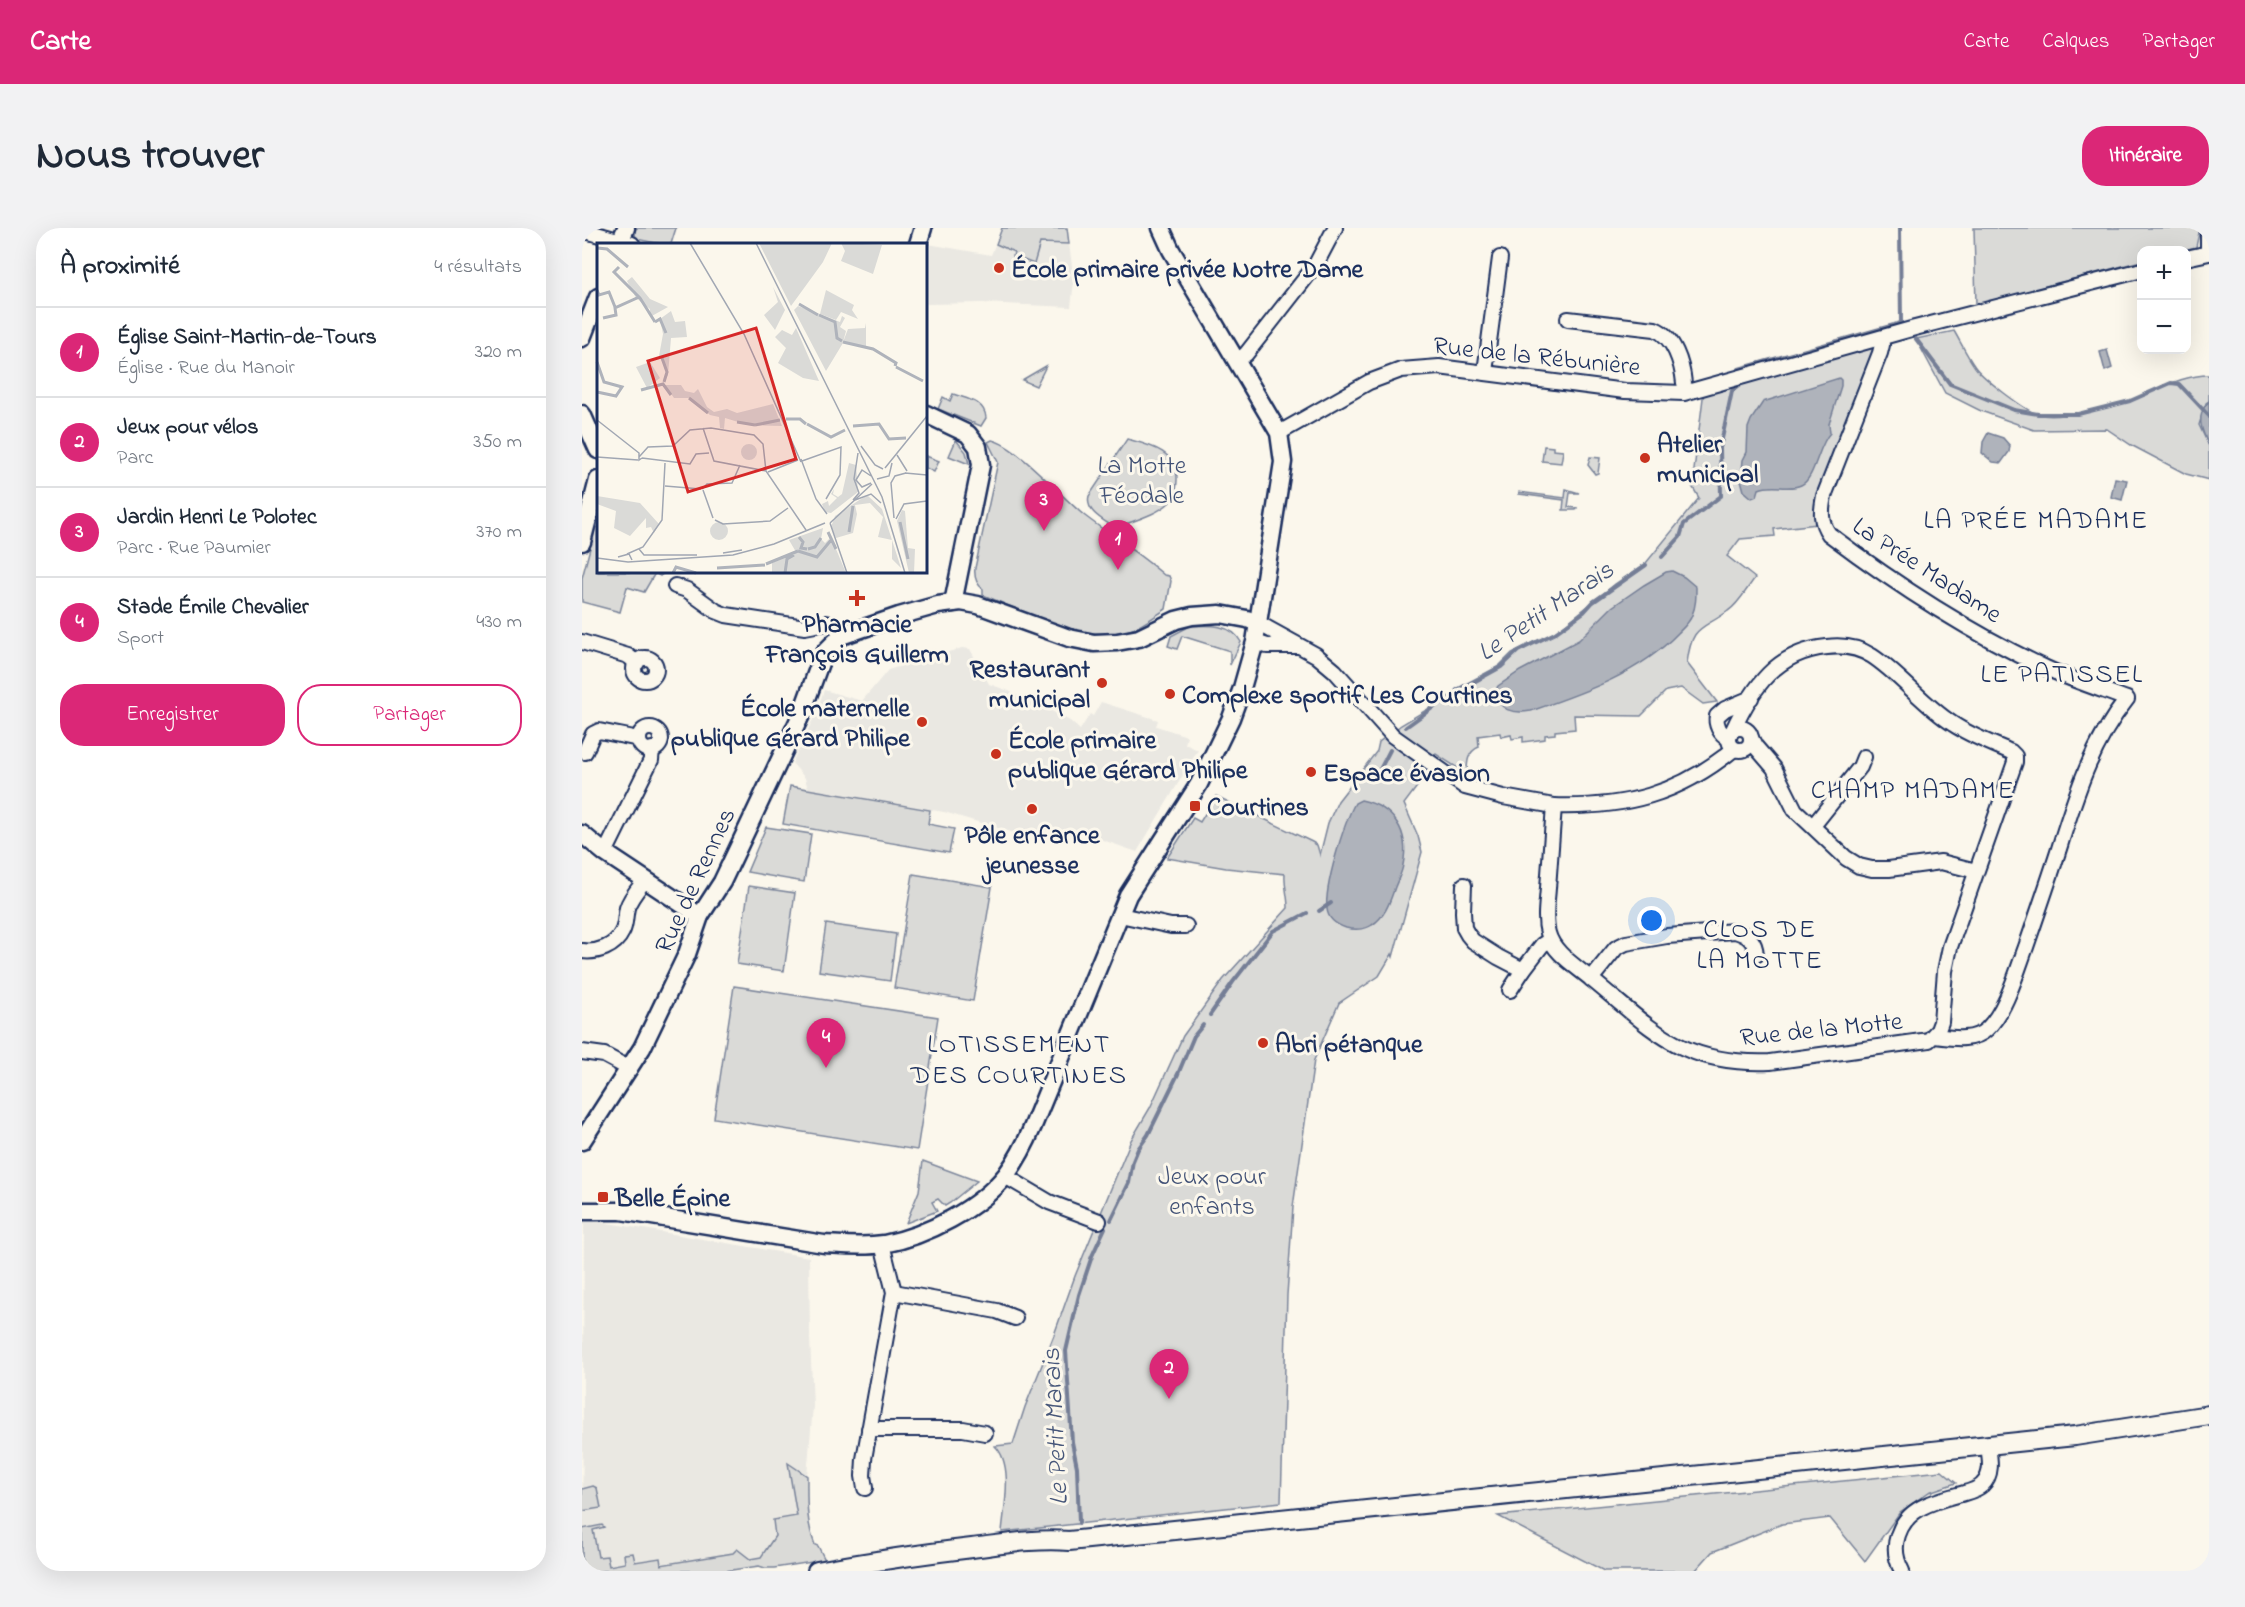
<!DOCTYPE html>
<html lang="fr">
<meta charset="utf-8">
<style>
:root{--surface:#fff;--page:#f2f2f3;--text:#1f2937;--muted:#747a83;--line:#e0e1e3;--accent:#db2777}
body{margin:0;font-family:"Indie Flower",sans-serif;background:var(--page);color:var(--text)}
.controls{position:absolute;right:18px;top:18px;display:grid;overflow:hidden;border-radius:12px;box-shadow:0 6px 24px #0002}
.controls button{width:54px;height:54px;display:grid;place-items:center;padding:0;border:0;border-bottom:2px solid var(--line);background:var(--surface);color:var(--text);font:30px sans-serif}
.you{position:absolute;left:1070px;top:693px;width:21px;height:21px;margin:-15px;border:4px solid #fff;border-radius:50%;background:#1a73e8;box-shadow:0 0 0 9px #1a73e833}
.badge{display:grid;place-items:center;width:39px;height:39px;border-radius:50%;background:var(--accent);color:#fff;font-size:20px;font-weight:700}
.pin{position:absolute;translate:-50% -50px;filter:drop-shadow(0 2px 3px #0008)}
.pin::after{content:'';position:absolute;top:32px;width:21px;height:18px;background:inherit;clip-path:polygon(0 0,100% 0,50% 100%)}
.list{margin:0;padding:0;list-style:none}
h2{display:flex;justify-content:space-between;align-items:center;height:78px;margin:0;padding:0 24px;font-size:26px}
h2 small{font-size:20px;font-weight:400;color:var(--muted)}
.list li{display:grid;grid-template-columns:39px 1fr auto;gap:18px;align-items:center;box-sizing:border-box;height:90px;padding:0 24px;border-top:2px solid var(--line)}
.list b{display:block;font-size:22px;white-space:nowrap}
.list p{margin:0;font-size:20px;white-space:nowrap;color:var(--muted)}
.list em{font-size:20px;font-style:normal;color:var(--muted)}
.actions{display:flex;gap:12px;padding:18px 24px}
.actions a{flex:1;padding:14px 0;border:2px solid var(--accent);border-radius:24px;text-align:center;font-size:21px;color:var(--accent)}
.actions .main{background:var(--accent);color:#fff}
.map{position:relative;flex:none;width:1627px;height:1343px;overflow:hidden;border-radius:24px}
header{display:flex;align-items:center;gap:36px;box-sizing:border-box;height:84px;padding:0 30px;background:var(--accent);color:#fff}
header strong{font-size:28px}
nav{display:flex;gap:33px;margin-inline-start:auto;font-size:21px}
.intro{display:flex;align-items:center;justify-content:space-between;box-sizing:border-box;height:144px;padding:0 36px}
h1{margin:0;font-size:42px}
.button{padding:15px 27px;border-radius:24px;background:var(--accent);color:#fff;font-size:21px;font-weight:700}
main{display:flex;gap:36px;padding:0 36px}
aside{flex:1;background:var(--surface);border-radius:24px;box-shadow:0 6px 24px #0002}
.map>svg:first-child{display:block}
.built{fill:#eae8e2}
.green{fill:#dadad7;stroke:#7a849a;stroke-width:1.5}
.water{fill:#afb3bb;stroke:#747e96;stroke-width:1.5}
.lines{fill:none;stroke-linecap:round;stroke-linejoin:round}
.stream{stroke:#747e96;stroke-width:4}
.minor-casing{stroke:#1b2f5e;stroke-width:18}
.tertiary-casing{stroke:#1b2f5e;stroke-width:21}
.secondary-casing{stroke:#1b2f5e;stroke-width:22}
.minor{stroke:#fbf7ec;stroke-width:14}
.tertiary{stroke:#fbf7ec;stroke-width:16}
.secondary{stroke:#fbf7ec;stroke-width:18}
.poi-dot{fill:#c8321e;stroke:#fbf7ec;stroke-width:2}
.labels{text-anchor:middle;stroke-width:6;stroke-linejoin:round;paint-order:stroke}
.poi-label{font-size:26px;font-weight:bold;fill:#1b2f5e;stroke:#fbf7ec;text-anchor:start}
.street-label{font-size:26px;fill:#1b2f5e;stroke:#fbf7ec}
.park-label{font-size:26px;fill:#415176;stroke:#fbf7ec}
.neighbourhood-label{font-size:27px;letter-spacing:1.5px;fill:#1b2f5e;stroke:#fbf7ec}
.water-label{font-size:27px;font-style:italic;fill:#47577a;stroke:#fbf7ec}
.inset-river{fill:none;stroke:#afb3bb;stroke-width:3}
.inset-road{fill:none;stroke:#a1a7b3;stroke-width:1.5}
.view{fill:#d62828;fill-opacity:0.15;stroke:#d62828;stroke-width:3}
.inset-edge{fill:none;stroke:#1b2f5e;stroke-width:3}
</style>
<header>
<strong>Carte</strong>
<nav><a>Carte</a><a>Calques</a><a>Partager</a></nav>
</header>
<div class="intro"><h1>Nous trouver</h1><a class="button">Itinéraire</a></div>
<main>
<aside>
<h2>À proximité<small>4 résultats</small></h2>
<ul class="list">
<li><span class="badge">1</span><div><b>Église Saint-Martin-de-Tours</b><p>Église · Rue du Manoir</p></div><em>320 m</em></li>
<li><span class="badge">2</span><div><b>Jeux pour vélos</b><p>Parc</p></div><em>350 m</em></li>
<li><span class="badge">3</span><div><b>Jardin Henri Le Polotec</b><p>Parc · Rue Paumier</p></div><em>370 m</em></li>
<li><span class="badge">4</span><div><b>Stade Émile Chevalier</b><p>Sport</p></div><em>430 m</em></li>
</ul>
<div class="actions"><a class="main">Enregistrer</a><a>Partager</a></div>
</aside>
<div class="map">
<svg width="1627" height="1343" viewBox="0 0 1627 1343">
<rect width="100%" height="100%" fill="#fbf7ec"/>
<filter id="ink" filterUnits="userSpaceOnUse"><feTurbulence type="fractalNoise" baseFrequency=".0167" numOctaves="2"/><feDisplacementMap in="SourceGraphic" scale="12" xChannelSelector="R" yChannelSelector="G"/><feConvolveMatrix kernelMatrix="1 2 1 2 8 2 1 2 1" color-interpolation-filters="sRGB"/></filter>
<g filter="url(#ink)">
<g class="built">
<polygon points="420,0 485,0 492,53 489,79 400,75 344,76 344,25 346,16 409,27"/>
<polygon points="380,420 388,421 407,456 427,463 445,474 451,473 488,493 498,502 508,486 511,488 519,474 576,492 574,498 605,508 603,516 616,522 555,624 515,610 466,603 429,604 362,584 226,561 223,550 210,535 234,485 242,462 280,473 306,442"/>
<polygon points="2,991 227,1029 228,1110 231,1178 225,1248 225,1288 233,1317 236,1318 243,1332 192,1340 183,1340 177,1338 143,1343 0,1343"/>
</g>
<g class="green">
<polygon points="52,0 94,0 89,16 79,16 54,11"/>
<polygon points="420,0 485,0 487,16 458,15 452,36 431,28 432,24 414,16"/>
<polygon points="1392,0 1618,0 1614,19 1602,22 1560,22 1559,33 1394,77"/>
<path d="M1372,103C1379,115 1385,128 1393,139C1401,150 1441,181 1455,186C1475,192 1529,180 1549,172C1575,163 1599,147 1627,147V173L1624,175L1617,197L1627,218V252L1604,246L1549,217L1525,201L1452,202L1399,183L1363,165L1334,111Z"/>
<path d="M1293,114L1292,126L1235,296L1192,301L1193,308L1158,311L1145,328L1173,350C1165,360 1157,376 1146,383C1119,403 1110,396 1105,435L1135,474L1121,476L1099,460L1084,463L1059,488L992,487L993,501L973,503V506L963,507V511L941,514V509L930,511L929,507L919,509L918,505L896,508L897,519C885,524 885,535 885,546L854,526L843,548L822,576L836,608L840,624L811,729L810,726L797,748L757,775L732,832L711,979L705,1067L699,1274L420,1304C422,1280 432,1236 413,1218L431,1216L443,1179L472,1107L493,1048L549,912L568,880L601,808L641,752L706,680C706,667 702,658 703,646L644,640L585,630L611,590L618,594L634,568L730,614L735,617L738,627L746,595L756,573L795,523L797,514L819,497L871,466L874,461L917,438L930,425L953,413L960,412L975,403L1033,356L1064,335L1117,270L1110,258L1122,162Z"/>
<polygon points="464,138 454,158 440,152"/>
<path d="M371,166C385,171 403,173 404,190L399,198L356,181L361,169L368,173Z"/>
<path d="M545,211C567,217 596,223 595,252C595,259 593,268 588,274C575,287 550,293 533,300C522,292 503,284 507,268Z"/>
<polygon points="374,212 384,224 387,236 367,228"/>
<path d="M410,212C436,218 480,270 503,288C529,308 557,325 582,347L587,348L589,353L584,381C573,388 560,398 548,402C501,416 444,384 401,367V361C394,356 392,349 393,340L416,234L406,214Z"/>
<polygon points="962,218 971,219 971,222 981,223 979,235 960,233"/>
<polygon points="344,228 357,233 352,244 344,240"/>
<polygon points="1008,229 1018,230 1016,245 1013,246 1006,237"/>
<polygon points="984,261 997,265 988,265 986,279 995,280 994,282 981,282 982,272 937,266 937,264 983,270"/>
<polygon points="16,290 16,344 83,344 78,348 73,345 62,364 45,359 38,384 0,374 0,350"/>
<path d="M608,398C626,397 649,395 659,414L648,437V423L600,408L595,421L586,418L589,408Z"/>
<polygon points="208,558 348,582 346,596 372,601 367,625 201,596"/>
<polygon points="184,599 229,606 222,654 165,644"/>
<polygon points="331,646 410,659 391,773 312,760"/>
<polygon points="167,658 213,665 202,743 155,736"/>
<polygon points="244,696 314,706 308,753 237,743"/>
<polygon points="152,758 356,789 335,922 132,890"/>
<polygon points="341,933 395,953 368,975 363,978 356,971 350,974 355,983 324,995 337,963"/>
<path d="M206,1235L225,1248C225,1273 224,1294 233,1317L236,1318L243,1332L192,1340H183L177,1338L143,1343H0V1301L20,1297L22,1299L11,1302L16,1329L25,1328L27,1338L43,1335L42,1326L51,1325L53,1334L78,1330L79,1337L151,1325L155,1321L168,1331L179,1329L193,1308L191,1292L215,1288Z"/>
<polygon points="1360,1243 1374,1255 1347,1264 1318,1284 1283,1333 1248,1290 1200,1296 1130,1324 1113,1343 1022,1343 916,1288"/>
<polygon points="11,1258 15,1260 19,1280 0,1283 0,1261"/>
</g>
<g class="water">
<polygon points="1525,122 1530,140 1523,143 1518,124"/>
<path d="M1257,150L1259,152V158L1247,196L1248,205C1236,217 1233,251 1219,257C1206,263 1191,255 1177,261L1175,268L1170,270L1162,263L1159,252L1161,232L1165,224L1166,200L1169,192L1181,174Z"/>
<path d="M1627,173V218C1619,201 1613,188 1627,173Z"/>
<polygon points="1406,205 1421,210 1428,218 1427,224 1419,235 1411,234 1400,225 1401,214"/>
<polygon points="1533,250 1545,252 1540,272 1529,269"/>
<path d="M1090,343L1102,349L1114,359C1114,369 1114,378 1110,387C1108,394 1101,400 1096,405C1057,446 1001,465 949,483C931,486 916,483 913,463L916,458L938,443L997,412L1030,379L1062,357L1084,344Z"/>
<path d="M779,572C812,579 828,604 821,637C820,645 816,651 813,659C808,673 804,688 790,697C783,702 772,702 764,700C755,697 746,691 745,681C742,659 762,595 773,575Z"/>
</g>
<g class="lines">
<g class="stream">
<polyline points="1334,111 1368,156 1432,182 1456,186 1496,186 1548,173 1589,155 1597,156 1627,188"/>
<polyline points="1157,144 1157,141 1319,95 1318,0"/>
<polyline points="1080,329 1098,309 1102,296 1139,268 1138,220 1150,163 1158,157"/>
<polyline points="824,499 856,476 872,468 879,461 919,439 936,423 973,405 1002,384 1011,374 1064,337"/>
<polyline points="793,551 808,522"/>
<polyline points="737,683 749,675"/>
<polyline points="628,787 651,754 691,703 725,685"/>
<polyline points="529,992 547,955 551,933 556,921 566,907 596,846 612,808 621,797"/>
<polyline points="497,1295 495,1239 490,1214 484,1123 497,1067 510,1028 523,1000"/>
</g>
<g class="minor-casing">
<g id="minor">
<polyline points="1626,0 1626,25"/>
<polyline points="0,2 50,16"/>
<polyline points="1604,30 1627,25"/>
<path d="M986,91L1073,101C1092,109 1100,135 1102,155"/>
<path d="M1299,110L1300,117L1298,125L1242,268C1239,283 1238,294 1247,306C1313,356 1389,405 1464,440C1490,452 1518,461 1545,471C1509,516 1493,569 1476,624C1466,655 1455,687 1444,719C1435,743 1424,783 1405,801C1392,814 1370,810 1353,808"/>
<polyline points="655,133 664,126 733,38 753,0"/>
<polyline points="903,144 918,30"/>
<polyline points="697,205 787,154 819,142 857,139 1043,163 1102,165 1333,100 1560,42"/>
<polyline points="93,358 105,362 134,383 144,387 223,399 244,395 253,397 259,408"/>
<path d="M676,395L734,427L753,443L811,508L883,559L921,569L972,578C970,606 968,633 966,660C965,675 962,691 966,705C971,725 994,738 1009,751C1073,803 1098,837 1188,834L1347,812L1356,802L1359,794L1363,743L1368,719L1433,534V528L1429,524C1409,515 1389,508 1371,496C1341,477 1319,447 1290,428C1276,419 1262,417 1245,419C1194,424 1171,459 1151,502"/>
<polyline points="0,414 46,428 55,435"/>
<polyline points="673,414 685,418 715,418"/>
<circle cx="63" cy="441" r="11"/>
<circle cx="1158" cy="511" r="11"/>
<circle cx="68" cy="511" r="11"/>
<path d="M1146,510C1138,506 1133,496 1135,488L1143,481L1169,470"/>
<polyline points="1169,510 1173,518 1192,540 1213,582 1264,630 1277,638 1290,641 1307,641 1359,634 1394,643"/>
<polyline points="3,524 11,506 17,503 57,511"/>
<path d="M972,578C1043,580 1096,567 1152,521"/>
<polyline points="1231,598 1278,539 1282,529"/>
<polyline points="23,625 69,532 70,521"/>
<polyline points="882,657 881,684 882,700 886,707 891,713 916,729 941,742 960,717 968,712"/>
<polyline points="538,687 589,698 604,698"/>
<path d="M0,723C15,725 33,719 40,704C44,697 43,688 45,680C48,670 56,661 63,652"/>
<path d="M1009,751L1034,720L1044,715L1085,708L1153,703C1166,707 1173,712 1174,727"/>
<polyline points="928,762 941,742"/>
<polyline points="0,824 22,827 48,841"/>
<polyline points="423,948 467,974 517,993"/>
<polyline points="312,1064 415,1083 433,1090"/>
<polyline points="287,1201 381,1201 403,1205"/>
<polyline points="283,1260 281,1248 282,1231 312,1064 300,1016"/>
<path d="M1320,1343C1314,1332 1312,1319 1316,1307C1325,1279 1353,1273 1379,1266C1386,1264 1395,1262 1400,1257C1411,1247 1408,1231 1406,1218"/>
</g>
</g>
<g class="tertiary-casing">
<g id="tertiary">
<polyline points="37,16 44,0"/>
<polyline points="336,16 341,0"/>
<polyline points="0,110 16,69"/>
<polyline points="0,186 16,222"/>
<polyline points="344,186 386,206 396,219 399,237 371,375"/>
<polyline points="0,314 16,252"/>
<polyline points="0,606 23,625 118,688"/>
<polyline points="0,913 60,820 105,726 118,688 140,654 219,487 238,435 244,423 259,408 317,388 356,377 379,374 396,377 487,410 512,415 535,414 557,410 594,392 610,388 638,386 665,391 676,395"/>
<path d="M0,983H39L242,1016C262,1017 282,1019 302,1016C344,1008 397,981 424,947C435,932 444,915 451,898L546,667L617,556L649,490L660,460L673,414L701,234L697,205L589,22L579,0"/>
</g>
</g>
<g class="secondary-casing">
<path id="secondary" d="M235,1343C286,1334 338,1326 390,1320C422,1316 455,1310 487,1313L1493,1208L1627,1187"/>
</g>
<use href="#minor" class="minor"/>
<use href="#tertiary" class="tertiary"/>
<use href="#secondary" class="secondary"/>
</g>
</g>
<g class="poi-dot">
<circle cx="417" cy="40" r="6"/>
<circle cx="1063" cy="230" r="6"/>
<path d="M272 361h6v6h6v6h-6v6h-6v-6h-6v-6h6z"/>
<circle cx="520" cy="455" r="6"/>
<circle cx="588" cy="466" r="6"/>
<circle cx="340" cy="494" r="6"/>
<circle cx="414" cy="526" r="6"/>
<circle cx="729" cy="544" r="6"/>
<rect x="607" y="572" width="12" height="12" rx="3"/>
<circle cx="450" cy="581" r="6"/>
<circle cx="681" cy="815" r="6"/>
<rect x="15" y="963" width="12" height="12" rx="3"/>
</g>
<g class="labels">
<g class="poi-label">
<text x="429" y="49">École primaire privée Notre Dame</text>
<text x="1075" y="224">Atelier<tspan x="1075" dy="30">municipal</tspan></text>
<text x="275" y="404" text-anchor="middle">Pharmacie<tspan x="275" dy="30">François Guillerm</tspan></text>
<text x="508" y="449" text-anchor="end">Restaurant<tspan x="508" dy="30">municipal</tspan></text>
<text x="600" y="475">Complexe sportif Les Courtines</text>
<text x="328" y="488" text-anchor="end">École maternelle<tspan x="328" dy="30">publique Gérard Philipe</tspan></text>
<text x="426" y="520">École primaire<tspan x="426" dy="30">publique Gérard Philipe</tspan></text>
<text x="741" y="553">Espace évasion</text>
<text x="625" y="587">Courtines</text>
<text x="450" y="615" text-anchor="middle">Pôle enfance<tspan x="450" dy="30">jeunesse</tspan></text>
<text x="693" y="824">Abri pétanque</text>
<text x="33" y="978">Belle Épine</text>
</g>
<g class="street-label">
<text transform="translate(955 127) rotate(6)" y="9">Rue de la Rébunière</text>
<text transform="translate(1346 341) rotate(33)" y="9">La Prée Madame</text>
<text transform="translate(112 652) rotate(-65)" y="9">Rue de Rennes</text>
<text transform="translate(1239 800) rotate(-6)" y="9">Rue de la Motte</text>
</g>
<g class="park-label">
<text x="560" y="245">La Motte<tspan x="560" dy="30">Féodale</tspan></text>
<text x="630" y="956">Jeux pour<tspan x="630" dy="30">enfants</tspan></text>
</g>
<g class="neighbourhood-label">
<text x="1454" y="300">LA PRÉE MADAME</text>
<text x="1480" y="454">LE PATISSEL</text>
<text x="1331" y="570">CHAMP MADAME</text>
<text x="1178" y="709">CLOS DE<tspan x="1178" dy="31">LA MOTTE</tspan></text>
<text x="437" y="824">LOTISSEMENT<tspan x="437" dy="31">DES COURTINES</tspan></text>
</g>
<g class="water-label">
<text transform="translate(963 382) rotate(-34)" y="9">Le Petit Marais</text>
<text transform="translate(472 1199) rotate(-93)" y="9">Le Petit Marais</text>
</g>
</g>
<g transform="translate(15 15)">
<rect width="330" height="330" fill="#fbf7ec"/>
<path d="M162,0H235L226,19L194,63ZM244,0L285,2L276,31L244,18L248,8ZM35,34L53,56L71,64L53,74V66L39,55L30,38ZM176,44L188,67L178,87L167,72L181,59ZM229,47L257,62L255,67L261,76L244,69L239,77L223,71ZM201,63L243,79L245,73L248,75L243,84L249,88L246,99L251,86L268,85L269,80V104L246,100L229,128L197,67ZM74,68L78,79L88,78L90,94L74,95L71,132L67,139L70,127L62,113L66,91L63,76ZM199,85L222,138L206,135L181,120L189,105L178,94L185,87L195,92ZM53,119L63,135L50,145L39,124ZM68,142H84L88,148L97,150L101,146L110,164L117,169L130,166L140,170L176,161L185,183L151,182L128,175L127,186L123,185L122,174L113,172L92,155H77ZM144 209a8 8 0 1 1 16 0a8 8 0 1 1-16 0ZM252,220L259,222L261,249L234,270L228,269L225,261L231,258L232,263L240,255L234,251L237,246L236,251L241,254L245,251ZM270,252L285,266L304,325L295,316V297L281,294L286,274L273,260L258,262L260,271L256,290L239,295L234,284L238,273ZM0,253L43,260L62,281L57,290L54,284L49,285V275L33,293L17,285L19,268L0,261ZM305,267L308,268L311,305L318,306L317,330H312L300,278ZM113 288a9 9 0 1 1 18 0a9 9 0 1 1-18 0ZM226,285L224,296L228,300L234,294L249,330H175V320L202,308L199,309L192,297Z" fill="#dadad7"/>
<path class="inset-river" d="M0,5L10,6L31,24M0,47L2,52L12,49L18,64M43,55L58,79M202,61L221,72M222,72L238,79L240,95L245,98M6,75L19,72L18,65L42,54L17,29L22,24M58,79L63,76L69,90M246,99L276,106L299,120L298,123M65,115L70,129L67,139M0,119L7,139L25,144L19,153L0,149M299,124L326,138M44,147L66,141L74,152M92,155L111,170M189,176H203L209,181M140,179L158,182M210,181L234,194L248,187M158,182L183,177M256,183L282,181L292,196L309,195M303,279L311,316M231,289L239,306M252,289L256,263M202,294L206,299L204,305L210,306M211,306L218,304L224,295M201,308L220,314L235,296M169,321L201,308M120,325L168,322M76,330L79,324L99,330M188,330L190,316L197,312"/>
<path class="inset-road" d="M93,0L147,91L204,219M159,0L285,254L308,330M0,177L42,210V217L45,215M106,185L117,218L169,228M264,203L278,222L286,226M300,212L310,228M0,214L41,217M42,214L51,204L76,203L93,187L114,185L157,192L166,201L169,228L209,287M45,215L93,221L99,211L112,210M204,216L219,256L230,271M205,218L244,204L243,232L229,256M288,225L330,173M171,229L201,217M308,230L330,232M274,233L265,227L259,237L265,244L274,240M280,236L292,233L295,220M68,243L104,246M105,246L110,241L135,240L143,222M106,247L116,275M256,257L262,250L257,236L261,210M258,257L274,251L284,260M297,275L294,240L298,233L309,230M299,276L307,261L330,258M118,277L126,281L173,278L191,265M233,280L275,241M233,280L250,330M42,306L47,312H100M126,310L145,307M30,311L46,304L65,277L68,220M21,314L32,311L35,317M0,315L31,319L136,312L177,301L228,280"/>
<path class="view" d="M159,85L199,216L91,249L51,118Z"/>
<rect width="330" height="330" class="inset-edge"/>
</g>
</svg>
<div class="controls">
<button>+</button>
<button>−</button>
</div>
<div class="you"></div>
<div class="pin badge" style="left:536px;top:342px">1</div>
<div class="pin badge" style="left:587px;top:1171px">2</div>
<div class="pin badge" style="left:462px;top:303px">3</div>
<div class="pin badge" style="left:244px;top:840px">4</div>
</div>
</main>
